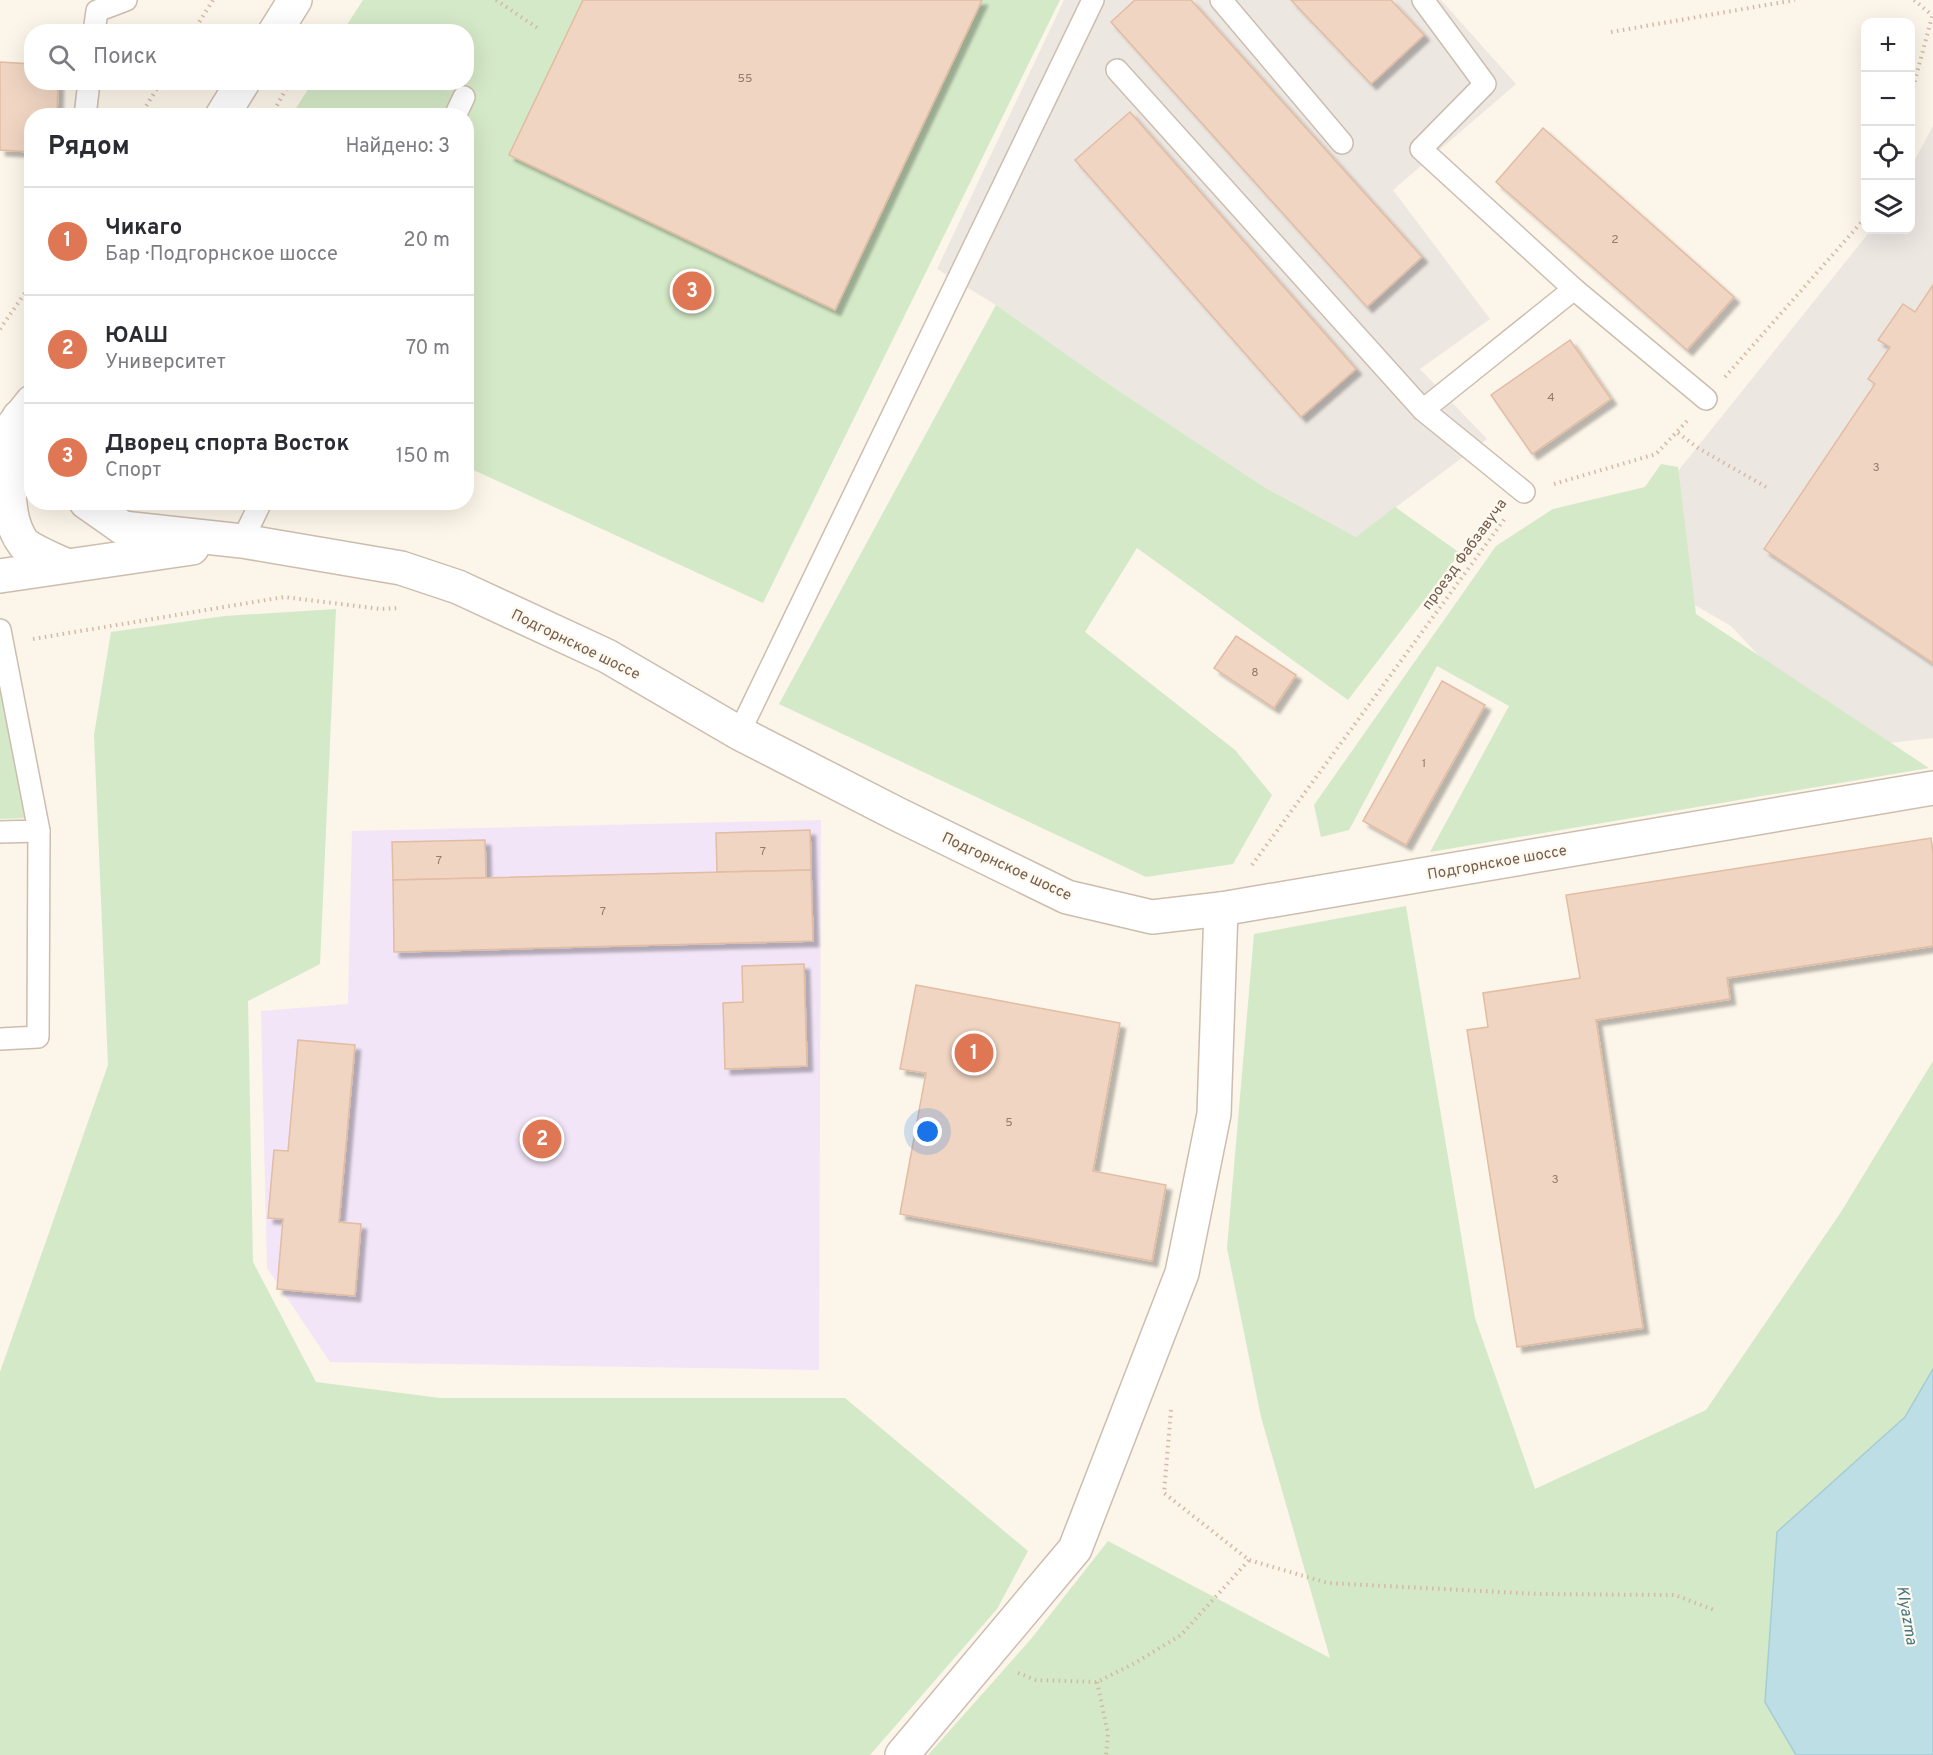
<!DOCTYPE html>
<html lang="ru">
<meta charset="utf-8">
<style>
:root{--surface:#fff;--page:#f2f2f3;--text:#2b2b33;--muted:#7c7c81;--line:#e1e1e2;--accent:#df7754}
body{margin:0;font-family:Overpass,sans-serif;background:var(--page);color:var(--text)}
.controls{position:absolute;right:18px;top:18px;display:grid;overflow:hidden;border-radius:12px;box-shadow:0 6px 24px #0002}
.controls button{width:54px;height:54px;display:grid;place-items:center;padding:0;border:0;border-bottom:2px solid var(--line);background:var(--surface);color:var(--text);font:30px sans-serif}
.you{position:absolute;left:928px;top:1132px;width:21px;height:21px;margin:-15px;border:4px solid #fff;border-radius:50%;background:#1a73e8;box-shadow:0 0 0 9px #1a73e833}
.badge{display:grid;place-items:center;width:39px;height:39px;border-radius:50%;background:var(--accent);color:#fff;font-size:20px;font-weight:700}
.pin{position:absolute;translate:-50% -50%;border:3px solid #fff;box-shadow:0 2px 6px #0006}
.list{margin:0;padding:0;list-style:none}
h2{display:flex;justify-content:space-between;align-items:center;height:78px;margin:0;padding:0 24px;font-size:26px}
h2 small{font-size:20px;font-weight:400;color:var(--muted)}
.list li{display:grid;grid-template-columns:39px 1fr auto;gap:18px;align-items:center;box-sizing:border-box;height:108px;padding:0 24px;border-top:2px solid var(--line)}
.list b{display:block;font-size:22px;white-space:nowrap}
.list p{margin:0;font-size:20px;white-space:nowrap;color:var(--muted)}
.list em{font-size:20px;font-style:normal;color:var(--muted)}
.icon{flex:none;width:33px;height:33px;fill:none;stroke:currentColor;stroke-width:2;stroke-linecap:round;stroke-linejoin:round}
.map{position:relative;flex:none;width:1933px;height:1755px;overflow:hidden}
.search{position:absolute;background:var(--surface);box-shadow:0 6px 24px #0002;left:24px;top:24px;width:450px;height:66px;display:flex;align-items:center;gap:15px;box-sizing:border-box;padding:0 21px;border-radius:24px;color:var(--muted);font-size:22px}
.panel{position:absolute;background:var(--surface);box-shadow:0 6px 24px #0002;left:24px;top:108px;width:450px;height:402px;border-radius:24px}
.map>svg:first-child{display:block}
.industrial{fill:#ede7e2}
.education{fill:#f2e5f8}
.green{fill:#d4e9c7}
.water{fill:#bedee5;stroke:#a4cdd6;stroke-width:1.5}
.building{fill:#f0d5c2;stroke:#e2bca3;stroke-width:1.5;filter:url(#shadow)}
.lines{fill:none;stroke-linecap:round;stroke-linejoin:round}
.lane-casing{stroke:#cdbdaf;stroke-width:24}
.street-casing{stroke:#cdbdaf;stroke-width:36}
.secondary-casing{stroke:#d0bead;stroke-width:36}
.path{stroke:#d5b9a4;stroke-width:4;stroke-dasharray:1.5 4.5;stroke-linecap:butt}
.lane{stroke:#fff;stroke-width:21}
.street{stroke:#fff;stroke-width:33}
.secondary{stroke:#fff;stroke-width:33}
.labels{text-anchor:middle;stroke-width:4.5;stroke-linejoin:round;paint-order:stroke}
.number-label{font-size:12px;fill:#947b6a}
.street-label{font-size:15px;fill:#755d4d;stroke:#fef9ef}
.water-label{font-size:16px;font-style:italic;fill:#447580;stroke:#fef9ef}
</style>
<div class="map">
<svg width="1933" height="1755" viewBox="0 0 1933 1755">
<defs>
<filter id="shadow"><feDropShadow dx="5.5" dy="5.5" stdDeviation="1.5" flood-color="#0004"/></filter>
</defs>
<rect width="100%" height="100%" fill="#fcf5e9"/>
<g class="industrial">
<polygon points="1064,0 1441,0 1516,84 1393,190 1490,319 1420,369 1487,439 1356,537 1264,487 1116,389 996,305 937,269"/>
<polygon points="1933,126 1933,738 1846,748 1731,626 1610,556 1871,230 1910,230 1911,167"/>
</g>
<polygon class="education" points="821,820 819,1370 330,1362 267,1268 261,1011 348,1004 352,831"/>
<g class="green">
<polygon points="363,0 1060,0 763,603 467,467 466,116 291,116 312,83 466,82 466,32 343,31"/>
<polygon points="996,305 1116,389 1264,487 1356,537 1395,507 1460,553 1348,700 1137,548 1085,632 1235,750 1272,795 1233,864 1146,877 779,704"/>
<polygon points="1661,464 1678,467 1696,614 1929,768 1430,852 1509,706 1437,666 1349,830 1321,837 1314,805 1496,546 1553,509 1645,487"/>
<polygon points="336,609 320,964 248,1001 253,1262 316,1382 440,1398 845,1398 1028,1551 997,1609 870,1755 0,1755 0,1372 108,1065 94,735 111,632 225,616"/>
<polygon points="0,676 29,818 0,819"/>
<polygon points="1406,906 1475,1318 1535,1489 1706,1410 1841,1212 1933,1061 1933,1369 1905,1417 1777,1532 1765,1702 1796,1755 928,1755 1031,1639 1108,1541 1330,1658 1261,1417 1227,1248 1254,934"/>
</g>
<polygon class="water" points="1933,1369 1933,1755 1796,1755 1765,1702 1777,1532 1905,1417"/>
<g class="building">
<polygon points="583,0 982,0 835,310 509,155"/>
<polygon points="1135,0 1191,0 1422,257 1367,307 1111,22"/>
<polygon points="1291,0 1391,0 1424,35 1371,84"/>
<polygon points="0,62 32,64 32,82 58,82 57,116 32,116 32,152 0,150"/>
<polygon points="1130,112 1356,369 1301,417 1075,160"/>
<polygon points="1543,128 1734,297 1687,350 1496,182"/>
<polygon points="1933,285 1933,663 1764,549 1875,384 1868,379 1890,347 1878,340 1903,304 1915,312"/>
<polygon points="1570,340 1611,399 1532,454 1491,395"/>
<polygon points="1236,636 1296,675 1274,708 1214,668"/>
<polygon points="1442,681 1485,705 1406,845 1363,821"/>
<polygon points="810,830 811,870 717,872 716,833"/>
<polygon points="1931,838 1933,853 1933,946 1727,978 1730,999 1596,1020 1643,1328 1517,1347 1467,1030 1488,1027 1483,993 1580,978 1566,895"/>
<polygon points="485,840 486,878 393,880 392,842"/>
<polygon points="811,870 813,941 394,952 393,880"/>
<polygon points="804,964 807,1066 725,1069 723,1003 743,1002 742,966"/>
<polygon points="916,985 1120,1023 1093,1171 1166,1185 1152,1261 900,1214 926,1073 900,1069"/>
<polygon points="298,1040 355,1045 339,1222 361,1224 355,1296 277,1289 283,1219 268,1218 274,1150 288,1151"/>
</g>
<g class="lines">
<g class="lane-casing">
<g id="lane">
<polyline points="1221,0 1342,143"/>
<polyline points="1423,0 1485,84 1421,149 1574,289"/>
<polyline points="94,32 97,11 126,0"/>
<polyline points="1117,70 1423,410 1524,492"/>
<polyline points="85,116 89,82"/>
<polyline points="455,116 464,97"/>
<polyline points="1423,410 1574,289 1706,399"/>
<polyline points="242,541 261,502"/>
<polyline points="0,630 39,831 0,832"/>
<polyline points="739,733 1093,0"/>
<polyline points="0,1039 38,1037 39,831"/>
</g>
</g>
<g class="street-casing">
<g id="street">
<path d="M19,417C10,456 0,513 24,544C36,553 52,559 65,565"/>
<polyline points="86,502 123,528 242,541 401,568 458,587 607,656 739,733 897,814 1067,897 1152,917 1221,909 1933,788"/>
<polyline points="0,576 192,548"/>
<polyline points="902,1755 1075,1549 1182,1273 1214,1114 1221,909"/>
</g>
</g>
<g class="secondary-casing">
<g id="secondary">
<polyline points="275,32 295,0"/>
<polyline points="222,116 243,82"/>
<polyline points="0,442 32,402"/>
</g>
</g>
<g class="path">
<polyline points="496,0 539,29"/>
<polyline points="1914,0 1932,15"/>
<polyline points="193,32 213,0"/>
<polyline points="1611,32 1795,0"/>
<polyline points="1910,99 1933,13"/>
<polyline points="140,116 161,82"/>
<polyline points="271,116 290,82"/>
<polyline points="0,329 32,283"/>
<polyline points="1725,377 1866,217"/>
<polyline points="1678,433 1698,448 1766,487"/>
<polyline points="1554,484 1656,454 1687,421"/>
<polyline points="33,639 284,597 381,609 399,608"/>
<polyline points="1252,865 1506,517"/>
<polyline points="1171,1410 1164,1493 1249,1560 1328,1583 1538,1594 1675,1595 1714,1610"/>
<polyline points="1018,1673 1036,1680 1097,1682 1135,1663 1181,1635 1249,1560"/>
<polyline points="1097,1682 1108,1734 1106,1755"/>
</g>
<use href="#lane" class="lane"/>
<use href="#street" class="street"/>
<use href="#secondary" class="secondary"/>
</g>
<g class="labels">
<g class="number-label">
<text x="745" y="82">55</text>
<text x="1615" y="243">2</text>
<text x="1551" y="401">4</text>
<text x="1876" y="471">3</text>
<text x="1255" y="676">8</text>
<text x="1424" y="767">1</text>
<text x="763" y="855">7</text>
<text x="439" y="864">7</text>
<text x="603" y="915">7</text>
<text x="1009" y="1126">5</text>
<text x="1555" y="1183">3</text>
</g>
<g class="street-label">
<text transform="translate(1464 554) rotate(-54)" y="5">проезд Фабзавуча</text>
<text transform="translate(576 644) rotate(26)" y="5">Подгорнское шоссе</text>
<text transform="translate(1497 862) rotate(-10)" y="5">Подгорнское шоссе</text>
<text transform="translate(1007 866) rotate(25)" y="5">Подгорнское шоссе</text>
</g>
<g class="water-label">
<text transform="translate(1908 1615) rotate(80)" y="6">Klyazma</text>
</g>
</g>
</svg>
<div class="controls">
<button>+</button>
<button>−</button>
<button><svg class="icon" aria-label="locate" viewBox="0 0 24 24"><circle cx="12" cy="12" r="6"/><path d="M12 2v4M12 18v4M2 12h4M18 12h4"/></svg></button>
<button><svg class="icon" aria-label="layers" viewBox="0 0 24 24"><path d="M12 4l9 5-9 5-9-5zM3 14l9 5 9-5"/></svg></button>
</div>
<div class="you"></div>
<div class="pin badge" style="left:974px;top:1053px">1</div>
<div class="pin badge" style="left:542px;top:1139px">2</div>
<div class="pin badge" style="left:692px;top:291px">3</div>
<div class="search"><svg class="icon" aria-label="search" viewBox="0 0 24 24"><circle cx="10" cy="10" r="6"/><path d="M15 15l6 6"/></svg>Поиск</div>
<section class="panel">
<h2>Рядом<small>Найдено: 3</small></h2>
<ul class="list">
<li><span class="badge">1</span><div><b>Чикаго</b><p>Бар · Подгорнское шоссе</p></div><em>20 m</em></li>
<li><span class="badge">2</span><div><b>ЮАШ</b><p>Университет</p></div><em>70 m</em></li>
<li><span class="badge">3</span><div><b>Дворец спорта Восток</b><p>Спорт</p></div><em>150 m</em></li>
</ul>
</section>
</div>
